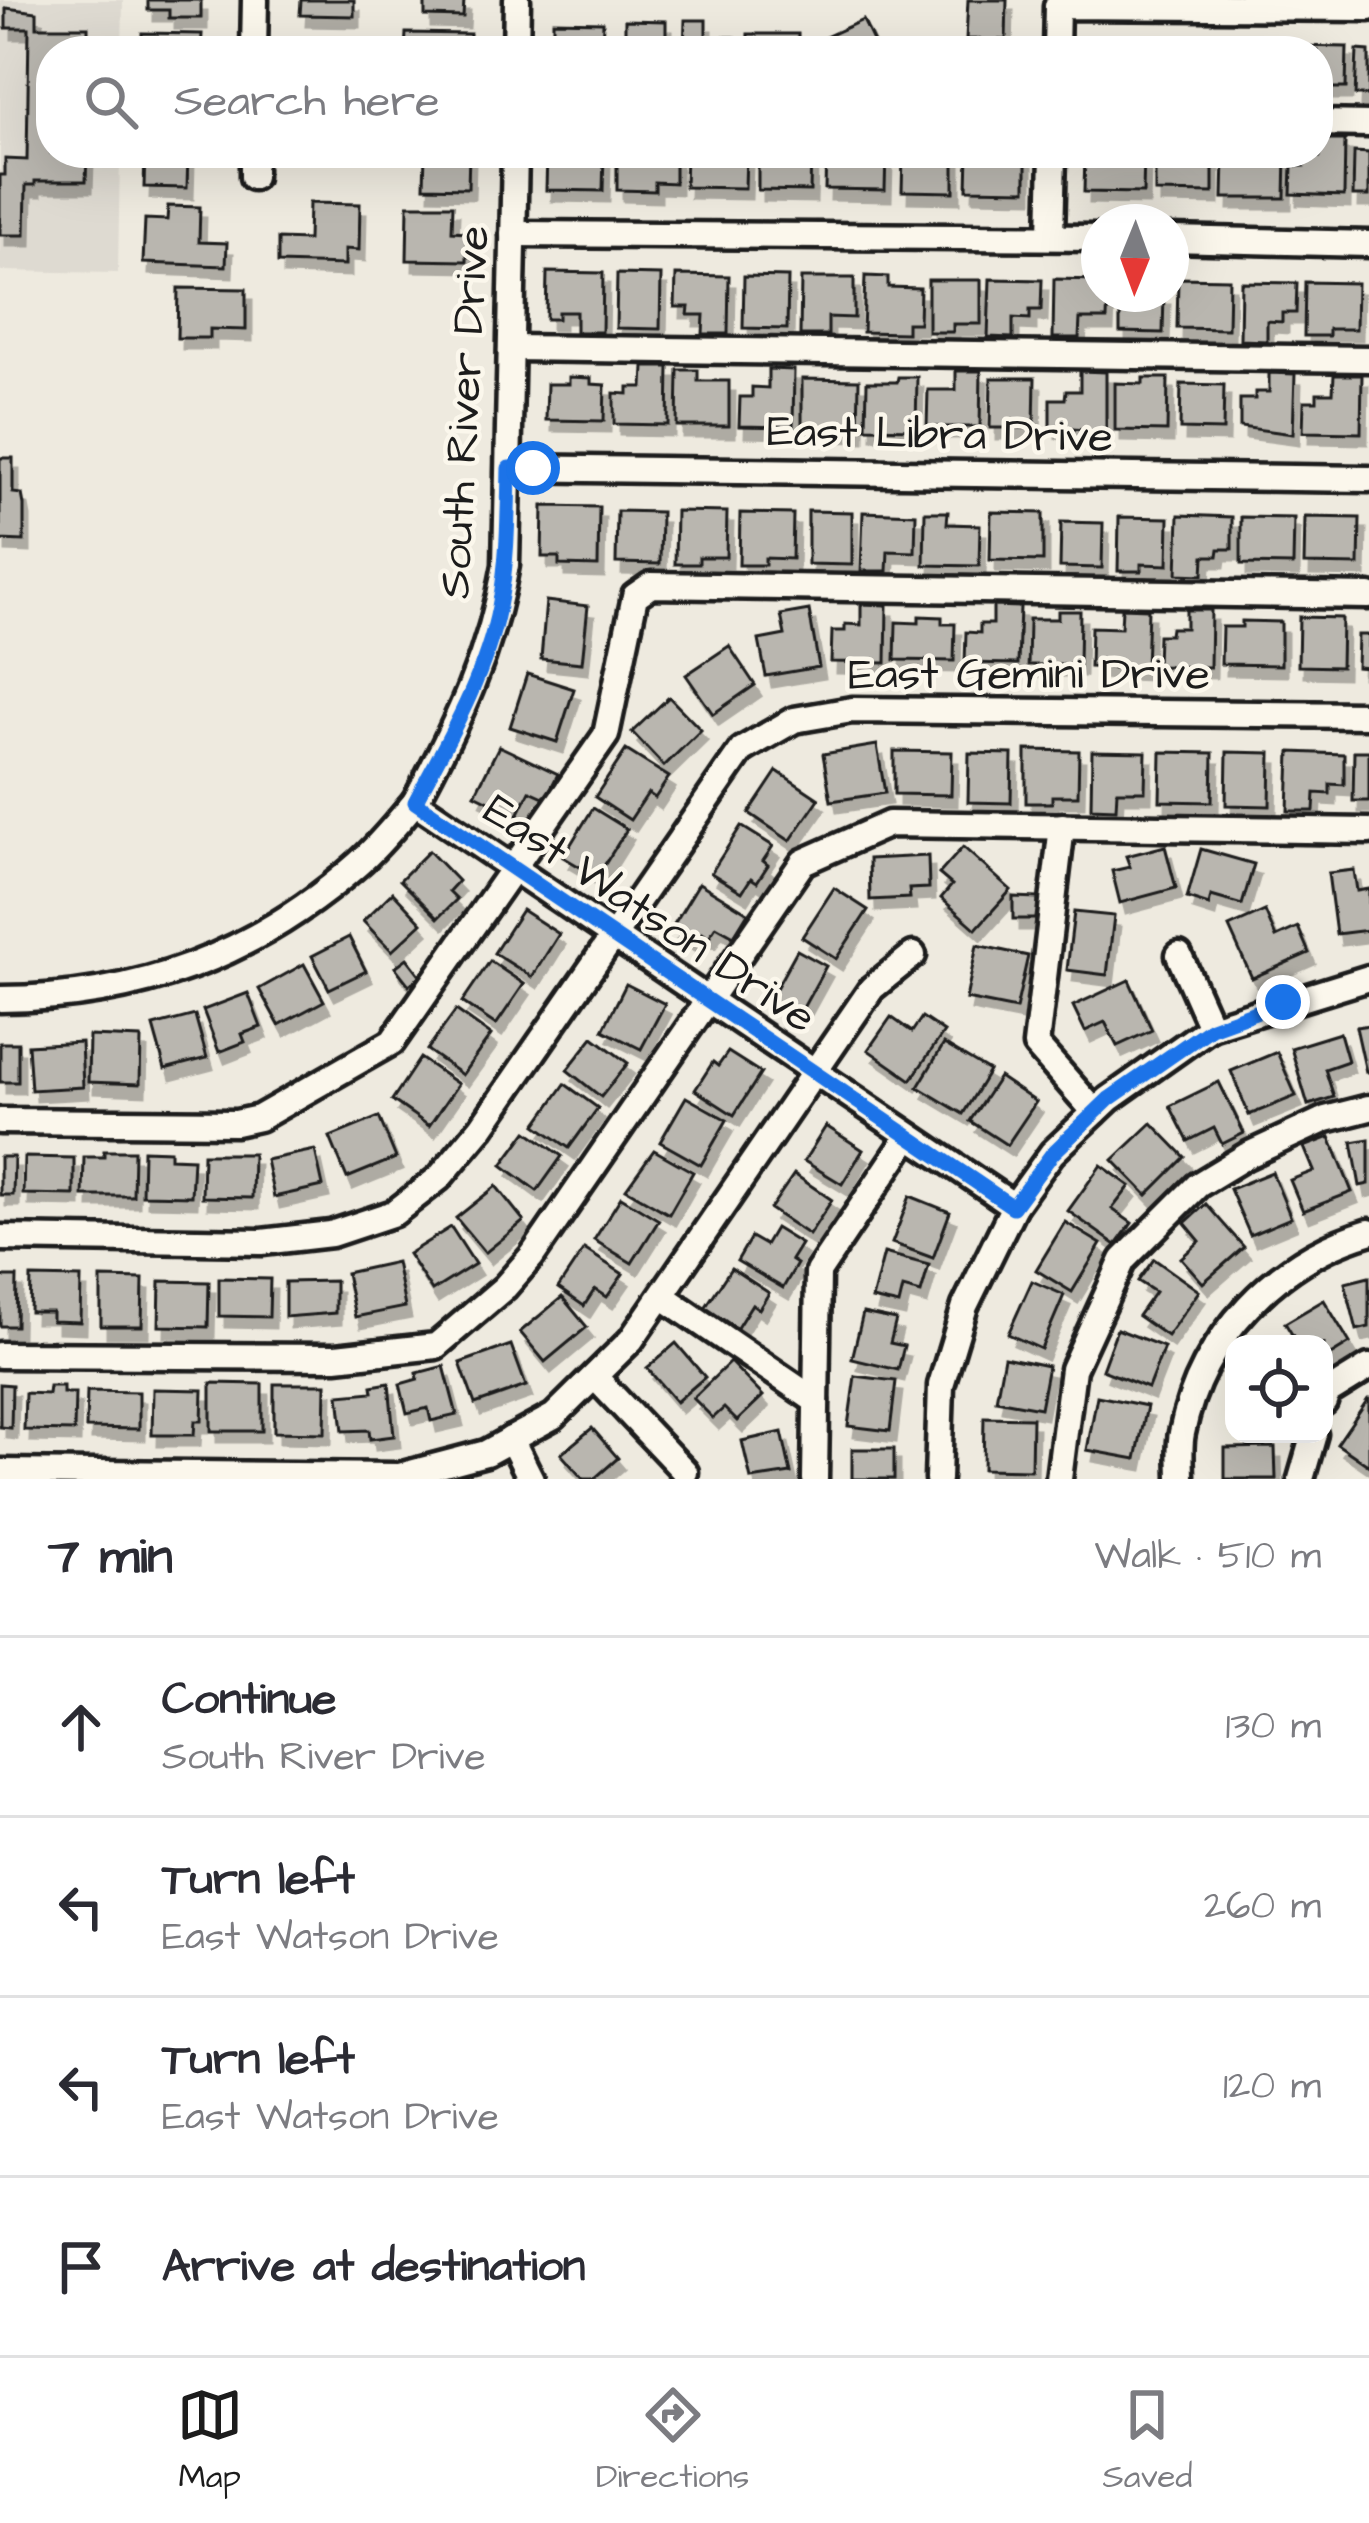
<!DOCTYPE html>
<meta charset="utf-8">
<style>
:root{--surface:#fff;--page:#f7f7f7;--text:#2b2b33;--muted:#7c7c81;--line:#e1e1e2;--accent:#1c1c1c}
body{margin:0;font-family:"Architects Daughter",sans-serif;background:var(--page);color:var(--text)}
.controls{position:absolute;right:36px;bottom:36px;display:grid;overflow:hidden;border-radius:24px;box-shadow:0 12px 48px #0002}
.controls button{width:108px;height:108px;display:grid;place-items:center;padding:0;border:0;border-bottom:3px solid var(--line);background:var(--surface);color:var(--text);font:60px sans-serif}
.compass{position:absolute;left:1081px;top:204px;width:108px;height:108px;border-radius:50%;background:var(--surface);box-shadow:0 12px 48px #0002;rotate:181deg}
.stop{position:absolute;width:36px;height:36px;margin:-27px;border:9px solid #1a73e8;border-radius:50%;background:#fff}
.stop.end{background:#1a73e8;border-color:#fff;box-shadow:0 3px 12px #0008}
.list{margin:0;padding:0;list-style:none}
h2{display:flex;justify-content:space-between;align-items:center;height:156px;margin:0;padding:0 48px;font-size:51px}
h2 small{font-size:39px;font-weight:400;color:var(--muted)}
.list li{display:grid;grid-template-columns:78px 1fr auto;gap:36px;align-items:center;box-sizing:border-box;height:180px;padding:0 48px;border-top:3px solid var(--line)}
.list b{display:block;font-size:45px;white-space:nowrap}
.list p{margin:0;font-size:39px;white-space:nowrap;color:var(--muted)}
.list em{font-size:39px;font-style:normal;color:var(--muted)}
.icon{flex:none;width:66px;height:66px;fill:none;stroke:currentColor;stroke-width:2;stroke-linecap:round;stroke-linejoin:round}
.map{position:relative;flex:none;width:1369px;height:1479px;overflow:hidden}
.search{position:absolute;background:var(--surface);box-shadow:0 12px 48px #0002;left:36px;right:36px;top:36px;height:132px;display:flex;align-items:center;gap:30px;box-sizing:border-box;padding:0 42px;border-radius:48px;color:var(--muted);font-size:45px}
.sheet{height:876px;background:var(--surface)}
nav{display:flex;justify-content:space-around;align-items:center;box-sizing:border-box;height:168px;border-top:3px solid var(--line);background:var(--surface);font-size:33px;color:var(--muted)}
nav a{display:grid;justify-items:center;gap:6px}
nav .on{color:var(--accent)}
.map>svg:first-child{display:block}
.built{fill:#dedad1}
.building{fill:#b9b6af;stroke:#1c1c1c;stroke-width:3;filter:url(#shadow)}
.lines{fill:none;stroke-linecap:round;stroke-linejoin:round}
.minor-casing{stroke:#1c1c1c;stroke-width:33}
.minor{stroke:#fbf7ec;stroke-width:24}
.route{stroke:#1a73e8;stroke-width:15}
.labels{text-anchor:middle;stroke-width:9;stroke-linejoin:round;paint-order:stroke}
.street-label{font-size:45px;fill:#1c1c1c;stroke:#fbf7ec}
</style>
<div class="map">
<svg width="1369" height="1479" viewBox="0 0 1369 1479">
<defs>
<filter id="shadow"><feDropShadow dx="6" dy="11" stdDeviation="0" flood-color="#0004"/></filter>
</defs>
<rect width="100%" height="100%" fill="#eeeadf"/>
<filter id="ink" filterUnits="userSpaceOnUse"><feTurbulence type="fractalNoise" baseFrequency=".00833" numOctaves="2"/><feDisplacementMap in="SourceGraphic" scale="24" xChannelSelector="R" yChannelSelector="G"/><feConvolveMatrix kernelMatrix="1 2 1 2 8 2 1 2 1" color-interpolation-filters="sRGB"/></filter>
<g filter="url(#ink)">
<polygon class="built" points="0,0 123,0 122,51 51,51 51,153 120,153 118,273 0,271"/>
<g class="building">
<polygon points="148,0 201,0 201,18 169,18 169,10 148,10"/>
<polygon points="301,0 354,0 354,16 300,15"/>
<polygon points="425,0 464,0 463,17 425,16"/>
<polygon points="968,0 1007,0 1006,40 966,39"/>
<polygon points="6,8 37,12 37,27 88,27 88,51 51,51 51,153 87,153 86,181 35,181 35,185 26,185 25,235 0,235 0,175 5,175 5,159 27,160 29,28 6,28"/>
<polygon points="625,20 666,21 666,51 625,51"/>
<polygon points="685,20 706,20 706,37 734,37 734,51 684,51"/>
<polygon points="863,20 874,43 866,47 868,51 824,51 819,40"/>
<polygon points="553,21 603,22 602,51 553,51"/>
<polygon points="142,33 202,34 201,51 142,51"/>
<polygon points="406,33 470,34 469,51 405,51"/>
<rect x="748" y="34" width="50" height="17"/>
<polygon points="349,41 372,41 372,51 297,51 297,47 349,48"/>
<polygon points="1091,43 1146,44 1146,51 1090,51"/>
<polygon points="1292,46 1347,47 1346,88 1318,88 1318,51 1292,51"/>
<polygon points="1357,50 1369,51 1369,95 1355,95"/>
<polygon points="1320,140 1345,140 1344,196 1291,194 1292,166 1304,166 1304,157 1320,157"/>
<polygon points="1354,152 1369,153 1369,196 1353,196"/>
<polygon points="145,153 188,153 187,188 144,187"/>
<polygon points="425,153 469,153 468,188 424,187"/>
<polygon points="547,153 604,153 603,191 546,190"/>
<polygon points="617,153 675,153 675,183 655,182 655,191 617,190"/>
<polygon points="686,153 746,153 745,188 685,187"/>
<polygon points="771,153 811,153 810,191 758,190 758,160 771,160"/>
<polygon points="826,153 886,153 885,190 825,189"/>
<polygon points="929,153 954,153 954,192 902,191 903,155"/>
<polygon points="968,153 1026,153 1026,190 967,189"/>
<polygon points="1085,153 1144,153 1143,193 1084,192"/>
<polygon points="1155,153 1213,153 1213,193 1155,192"/>
<polygon points="1254,153 1286,153 1285,198 1223,198 1224,156 1254,156"/>
<polygon points="309,203 360,204 359,250 345,249 345,265 278,263 278,239 308,240"/>
<polygon points="408,205 453,205 452,231 467,232 467,261 407,260"/>
<polygon points="168,206 200,207 199,242 227,243 226,266 143,263 145,219 167,220"/>
<polygon points="547,272 603,273 602,332 576,332 576,312 558,312 558,319 546,319"/>
<polygon points="617,274 661,275 660,329 616,328"/>
<polygon points="676,275 729,276 728,334 703,334 704,315 688,315 689,307 675,307"/>
<polygon points="744,276 788,277 787,329 743,328"/>
<polygon points="865,276 888,277 888,287 920,288 919,323 907,323 907,333 863,332"/>
<polygon points="801,278 854,278 854,318 828,317 828,335 800,335"/>
<polygon points="1178,278 1229,279 1228,329 1177,328"/>
<polygon points="990,279 1042,280 1041,310 1030,310 1030,319 1013,318 1013,338 988,337"/>
<polygon points="1054,279 1099,280 1099,294 1108,294 1107,319 1080,319 1079,338 1053,338"/>
<polygon points="928,280 981,280 981,324 953,324 953,332 928,332"/>
<polygon points="1241,282 1297,283 1296,313 1282,313 1282,322 1267,321 1267,341 1240,340"/>
<polygon points="1305,282 1357,283 1356,329 1329,329 1329,336 1304,336"/>
<polygon points="178,288 246,289 246,330 210,329 210,338 177,338"/>
<polygon points="1120,294 1164,294 1163,333 1120,332"/>
<polygon points="644,367 669,367 668,425 614,424 614,393 628,394 628,387 643,387"/>
<polygon points="768,369 794,370 793,427 739,426 740,397 752,397 752,387 768,388"/>
<polygon points="678,370 698,370 698,381 729,381 729,426 677,426"/>
<polygon points="956,371 981,371 980,427 927,427 928,390 956,390"/>
<polygon points="1080,371 1106,372 1106,432 1050,427 1050,399 1065,399 1066,391 1080,391"/>
<polygon points="1269,373 1295,374 1293,434 1240,427 1240,399 1255,399 1255,392 1269,392"/>
<polygon points="1334,375 1362,375 1361,433 1303,432 1304,401 1317,401 1317,393 1333,393"/>
<polygon points="569,377 591,378 591,384 605,385 604,421 546,420 547,384 569,384"/>
<polygon points="898,377 917,377 916,429 866,428 867,382 897,382"/>
<polygon points="991,378 1035,378 1034,428 990,428"/>
<polygon points="1143,378 1168,378 1167,431 1115,430 1115,383 1143,384"/>
<polygon points="802,379 859,380 858,431 802,430"/>
<polygon points="1181,384 1224,385 1223,430 1180,429"/>
<polygon points="0,458 13,458 13,493 22,494 24,505 24,541 0,540"/>
<polygon points="543,506 599,507 598,566 559,565 559,557 542,557"/>
<polygon points="617,511 661,512 660,564 616,563"/>
<polygon points="676,511 727,512 726,557 699,557 699,564 675,564"/>
<polygon points="808,511 852,512 852,565 808,564"/>
<polygon points="863,512 916,514 915,552 888,551 887,571 861,571"/>
<polygon points="925,512 948,512 947,524 980,525 979,566 924,565"/>
<polygon points="991,512 1043,513 1043,561 990,560"/>
<polygon points="740,513 793,514 792,559 765,558 765,565 739,565"/>
<polygon points="1179,515 1232,517 1232,549 1219,549 1218,556 1204,556 1203,575 1177,574"/>
<polygon points="1119,517 1169,518 1168,565 1141,564 1141,571 1118,571"/>
<polygon points="1241,517 1294,518 1293,565 1241,564"/>
<polygon points="1305,517 1360,518 1359,565 1304,564"/>
<polygon points="1061,522 1103,523 1102,568 1060,567"/>
<polygon points="546,601 588,606 582,663 541,659"/>
<polygon points="861,604 887,605 886,663 831,662 832,631 845,631 845,624 861,625"/>
<polygon points="993,606 1020,607 1018,664 965,663 966,632 980,633 980,624 993,624"/>
<polygon points="1122,608 1148,609 1146,669 1090,667 1091,627 1121,628"/>
<polygon points="809,610 819,667 766,676 759,640 785,635 781,615"/>
<polygon points="1186,610 1211,610 1210,667 1157,666 1158,635 1170,635 1171,628 1186,628"/>
<polygon points="1058,611 1080,611 1079,665 1028,665 1029,619 1058,619"/>
<polygon points="919,616 942,617 942,624 955,624 954,661 895,660 896,622 919,623"/>
<polygon points="1299,617 1342,618 1341,667 1298,666"/>
<polygon points="1242,621 1281,622 1281,665 1221,664 1222,627 1242,627"/>
<polygon points="1358,635 1369,635 1369,668 1357,667"/>
<polygon points="729,646 755,685 713,714 686,675"/>
<polygon points="527,674 574,689 557,742 510,727"/>
<polygon points="669,697 701,730 664,766 632,732"/>
<polygon points="877,745 885,793 831,801 823,754"/>
<polygon points="499,746 558,774 546,798 530,791 518,815 475,794"/>
<polygon points="626,750 669,777 655,798 648,793 630,820 595,797"/>
<polygon points="1026,750 1079,751 1078,796 1052,796 1052,803 1026,803"/>
<polygon points="894,751 952,752 951,795 894,794"/>
<polygon points="1092,751 1146,752 1145,791 1117,791 1116,809 1091,808"/>
<polygon points="1354,751 1369,751 1369,801 1353,801"/>
<polygon points="1161,752 1213,753 1212,802 1160,801"/>
<polygon points="1227,752 1271,753 1270,806 1226,805"/>
<polygon points="1290,752 1344,754 1344,785 1330,784 1330,794 1315,793 1314,811 1288,811"/>
<polygon points="969,753 1012,754 1011,803 968,802"/>
<polygon points="777,771 819,799 790,841 749,813"/>
<polygon points="593,808 627,829 597,877 563,857"/>
<polygon points="741,826 773,846 763,861 768,865 757,882 751,878 742,892 711,873"/>
<polygon points="1165,846 1176,888 1120,903 1112,871 1130,867 1126,856"/>
<polygon points="963,847 1011,890 976,929 941,898 952,885 939,874"/>
<polygon points="1201,849 1254,864 1242,905 1211,896 1209,905 1187,898"/>
<polygon points="429,851 458,881 449,891 457,899 438,918 400,880"/>
<polygon points="928,856 929,888 909,889 910,898 870,900 869,859"/>
<polygon points="1354,870 1357,891 1369,889 1369,930 1336,934 1328,873"/>
<polygon points="699,883 748,913 734,936 716,926 709,937 702,933 695,944 671,929"/>
<polygon points="834,888 868,910 836,959 802,937"/>
<polygon points="393,892 422,923 392,951 363,921"/>
<polygon points="1013,897 1038,898 1038,919 1013,919"/>
<polygon points="522,910 559,934 532,977 494,953"/>
<polygon points="1265,911 1276,937 1298,927 1309,953 1252,978 1229,927"/>
<polygon points="1074,912 1114,916 1107,975 1067,970"/>
<polygon points="349,937 366,971 329,989 312,956"/>
<polygon points="977,945 1028,956 1016,1009 966,999"/>
<polygon points="797,950 826,966 798,1017 769,1001"/>
<polygon points="407,958 421,976 409,985 395,967"/>
<polygon points="490,961 524,984 496,1025 462,1002"/>
<polygon points="304,964 324,1001 279,1025 259,989"/>
<polygon points="1129,980 1152,1030 1117,1046 1105,1022 1085,1031 1073,1006"/>
<polygon points="626,984 665,1004 641,1049 603,1030"/>
<polygon points="248,993 261,1027 242,1034 245,1042 219,1052 203,1010"/>
<polygon points="456,1010 491,1035 462,1075 427,1050"/>
<polygon points="195,1015 207,1058 165,1069 153,1026"/>
<polygon points="891,1017 912,1032 922,1017 944,1032 911,1080 868,1050"/>
<polygon points="1369,1025 1369,1072 1366,1072 1356,1027"/>
<polygon points="1340,1033 1348,1061 1325,1069 1334,1097 1308,1105 1291,1048"/>
<polygon points="89,1036 141,1038 140,1084 88,1082"/>
<polygon points="593,1037 628,1063 601,1097 567,1070"/>
<polygon points="81,1042 83,1087 31,1090 28,1045"/>
<rect x="0" y="1043" width="18" height="39"/>
<polygon points="944,1044 989,1071 963,1114 918,1087"/>
<polygon points="728,1052 761,1073 734,1115 695,1090 713,1062 718,1066"/>
<polygon points="1277,1052 1296,1096 1249,1115 1231,1071"/>
<polygon points="420,1058 458,1084 429,1126 392,1100"/>
<polygon points="999,1077 1036,1102 1007,1145 970,1121"/>
<polygon points="1219,1082 1244,1133 1222,1144 1214,1128 1188,1141 1170,1106"/>
<polygon points="565,1084 598,1108 569,1148 536,1125"/>
<polygon points="686,1097 727,1120 701,1165 660,1142"/>
<polygon points="379,1117 396,1158 347,1178 330,1137"/>
<polygon points="1152,1123 1185,1157 1147,1195 1113,1160"/>
<polygon points="826,1126 863,1150 842,1184 804,1161"/>
<polygon points="527,1131 562,1156 537,1191 502,1165"/>
<polygon points="1330,1137 1352,1192 1303,1211 1290,1180 1314,1171 1304,1147"/>
<polygon points="1369,1139 1369,1184 1360,1186 1352,1142"/>
<polygon points="143,1150 170,1151 170,1158 193,1159 191,1196 142,1195"/>
<polygon points="315,1150 323,1186 274,1197 266,1160"/>
<polygon points="654,1150 693,1172 669,1214 626,1189"/>
<polygon points="104,1151 134,1151 133,1196 83,1196 84,1157 104,1157"/>
<polygon points="203,1154 253,1154 252,1198 202,1197"/>
<polygon points="0,1157 14,1157 13,1195 0,1195"/>
<polygon points="24,1157 74,1158 74,1195 23,1194"/>
<polygon points="1101,1165 1130,1186 1112,1209 1132,1223 1116,1245 1068,1211"/>
<polygon points="1272,1172 1291,1218 1250,1235 1230,1189"/>
<polygon points="794,1174 832,1200 809,1235 770,1209"/>
<polygon points="496,1186 524,1221 485,1253 456,1218"/>
<polygon points="910,1196 950,1212 933,1258 892,1243"/>
<polygon points="621,1197 659,1220 632,1263 594,1240"/>
<polygon points="1206,1204 1244,1247 1203,1283 1181,1258 1200,1241 1185,1223"/>
<polygon points="1065,1222 1101,1244 1072,1292 1036,1270"/>
<polygon points="451,1227 475,1264 432,1291 408,1254"/>
<polygon points="775,1228 801,1244 791,1260 797,1264 783,1288 737,1261 751,1237 765,1245"/>
<polygon points="584,1249 623,1274 607,1297 595,1289 584,1306 558,1288"/>
<polygon points="884,1253 929,1265 921,1293 903,1288 899,1305 872,1299"/>
<polygon points="1154,1259 1199,1291 1167,1336 1138,1316 1155,1292 1138,1281"/>
<polygon points="396,1262 405,1307 355,1317 346,1273"/>
<polygon points="731,1268 769,1293 759,1309 752,1304 735,1331 703,1311"/>
<polygon points="0,1277 17,1277 16,1326 0,1326"/>
<polygon points="31,1277 81,1278 80,1322 52,1321 52,1312 30,1312"/>
<polygon points="1369,1277 1369,1327 1357,1330 1345,1283"/>
<polygon points="101,1278 143,1279 142,1326 101,1326"/>
<polygon points="219,1278 270,1279 269,1317 219,1316"/>
<polygon points="160,1281 209,1282 208,1327 159,1326"/>
<polygon points="335,1281 335,1313 285,1317 285,1282"/>
<polygon points="1032,1281 1064,1295 1041,1349 1008,1334"/>
<polygon points="562,1297 587,1327 545,1362 520,1332"/>
<polygon points="1324,1300 1350,1343 1324,1359 1324,1344 1298,1344 1285,1323"/>
<polygon points="863,1313 896,1320 890,1343 904,1346 898,1370 852,1359"/>
<polygon points="1117,1329 1164,1347 1148,1388 1102,1370"/>
<polygon points="676,1343 705,1377 676,1402 647,1368"/>
<polygon points="511,1345 526,1386 475,1404 460,1363"/>
<polygon points="1004,1357 1048,1366 1040,1408 996,1400"/>
<polygon points="730,1362 763,1396 737,1421 724,1408 713,1418 693,1398"/>
<polygon points="444,1366 457,1415 431,1421 428,1408 407,1413 400,1384 418,1379 417,1373"/>
<polygon points="855,1376 896,1381 890,1431 848,1426"/>
<polygon points="211,1383 262,1384 262,1431 211,1431"/>
<polygon points="389,1383 394,1436 370,1439 369,1430 343,1431 339,1395 373,1392 372,1386"/>
<polygon points="0,1384 12,1385 11,1428 0,1427"/>
<polygon points="274,1384 326,1384 325,1433 274,1432"/>
<polygon points="49,1386 63,1386 63,1393 75,1393 74,1431 24,1430 25,1393 48,1394"/>
<polygon points="153,1389 203,1390 202,1421 195,1421 194,1435 152,1435"/>
<polygon points="87,1391 139,1392 139,1429 86,1428"/>
<polygon points="1097,1396 1147,1406 1136,1459 1087,1450"/>
<polygon points="1368,1399 1369,1399 1369,1466 1337,1444"/>
<polygon points="984,1417 1032,1418 1031,1470 983,1469"/>
<polygon points="592,1428 618,1458 594,1479 583,1479 561,1454"/>
<polygon points="782,1432 791,1473 751,1479 742,1441"/>
<polygon points="1275,1447 1276,1479 1225,1479 1225,1448"/>
<rect x="852" y="1449" width="42" height="30"/>
</g>
<g class="lines">
<g class="minor-casing">
<g id="minor">
<polyline points="254,51 255,0"/>
<polyline points="516,51 517,0"/>
<polyline points="1056,51 1057,6 1369,8"/>
<polyline points="1318,123 1369,124"/>
<polyline points="253,177 253,153"/>
<polyline points="513,234 1099,238"/>
<polyline points="1051,237 1053,153"/>
<polyline points="1171,239 1369,244"/>
<polyline points="512,348 1369,359"/>
<polyline points="509,468 1369,479"/>
<path d="M415,802C457,724 491,654 506,565L515,153"/>
<polyline points="1062,826 1036,1045 1095,1112"/>
<polyline points="1179,955 1211,1027"/>
<path d="M0,999C139,998 254,956 358,864C379,846 397,823 415,802L1014,1206"/>
<polyline points="0,1121 236,1123 259,1118 392,1042 606,735 635,596 651,585 1369,596"/>
<polyline points="0,1238 262,1242 331,1234 394,1213 439,1178 481,1128 742,750 794,720 852,710 1369,715"/>
<polyline points="662,1296 816,1401"/>
<polyline points="0,1355 336,1357 436,1346 505,1287 532,1256 803,862 889,824 1369,831"/>
<polyline points="595,1377 685,1472"/>
<polyline points="1324,1402 1327,1393 1369,1367"/>
<polyline points="511,1439 531,1479"/>
<polyline points="0,1472 399,1476 486,1453 554,1416 631,1340 872,988 913,955"/>
<polyline points="815,1479 818,1272 909,1136"/>
<polyline points="938,1479 941,1385 965,1306 1014,1206 1052,1153 1109,1099 1211,1027 1369,978"/>
<polyline points="1059,1479 1073,1369 1123,1260 1198,1185 1246,1156 1326,1119 1369,1108"/>
<path d="M1181,1479C1181,1464 1179,1447 1182,1433C1201,1337 1277,1259 1369,1232"/>
<polyline points="1301,1479 1314,1434"/>
</g>
</g>
<use href="#minor" class="minor"/>
</g>
</g>
<g class="lines" filter="url(#ink)">
<path class="route" d="M533,468H509C508,515 508,561 499,607C485,677 448,740 415,802L1013,1207L1052,1154L1109,1099L1211,1028L1283,1002"/>
</g>
<g class="labels">
<g class="street-label">
<text transform="translate(462 412) rotate(-87)" y="16">South River Drive</text>
<text transform="translate(940 432) rotate(1)" y="16">East Libra Drive</text>
<text x="1029" y="688">East Gemini Drive</text>
<text transform="translate(651 912) rotate(34)" y="16">East Watson Drive</text>
</g>
</g>
</svg>
<div class="controls">
<button><svg class="icon" aria-label="locate" viewBox="0 0 24 24"><circle cx="12" cy="12" r="6"/><path d="M12 2v4M12 18v4M2 12h4M18 12h4"/></svg></button>
</div>
<svg class="compass" viewBox="-18 -18 36 36"><path d="M0-13l5 13h-10z" fill="#e53935"/><path d="M0 13l5-13h-10z" fill="#7c7c81"/></svg>
<div class="stop" style="left:533px;top:468px"></div>
<div class="stop end" style="left:1283px;top:1002px"></div>
<div class="search"><svg class="icon" aria-label="search" viewBox="0 0 24 24"><circle cx="10" cy="10" r="6"/><path d="M15 15l6 6"/></svg>Search here</div>
</div>
<section class="sheet">
<h2>7 min<small>Walk · 510 m</small></h2>
<ul class="list">
<li><svg class="icon" aria-label="ahead" viewBox="0 0 24 24"><path d="M12 20V5M6 11l6-6 6 6"/></svg><div><b>Continue</b><p>South River Drive</p></div><em>130 m</em></li>
<li><svg class="icon" aria-label="left" viewBox="0 0 24 24"><path d="M17 20v-9H6M10 6l-5 5 5 5"/></svg><div><b>Turn left</b><p>East Watson Drive</p></div><em>260 m</em></li>
<li><svg class="icon" aria-label="left" viewBox="0 0 24 24"><path d="M17 20v-9H6M10 6l-5 5 5 5"/></svg><div><b>Turn left</b><p>East Watson Drive</p></div><em>120 m</em></li>
<li><svg class="icon" aria-label="arrive" viewBox="0 0 24 24"><path d="M6 21V4h12l-3 4 3 4H6"/></svg><div><b>Arrive at destination</b></div></li>
</ul>
</section>
<nav>
<a class="on"><svg class="icon" aria-label="map" viewBox="0 0 24 24"><path d="M3 6l6-2 6 2 6-2v14l-6 2-6-2-6 2zM9 4v14M15 6v14"/></svg>Map</a>
<a><svg class="icon" aria-label="directions" viewBox="0 0 24 24"><path d="M12 3l9 9-9 9-9-9zM9 14v-3h6M13 9l2 2-2 2"/></svg>Directions</a>
<a><svg class="icon" aria-label="saved" viewBox="0 0 24 24"><path d="M7 4h10v16l-5-4-5 4z"/></svg>Saved</a>
</nav>
